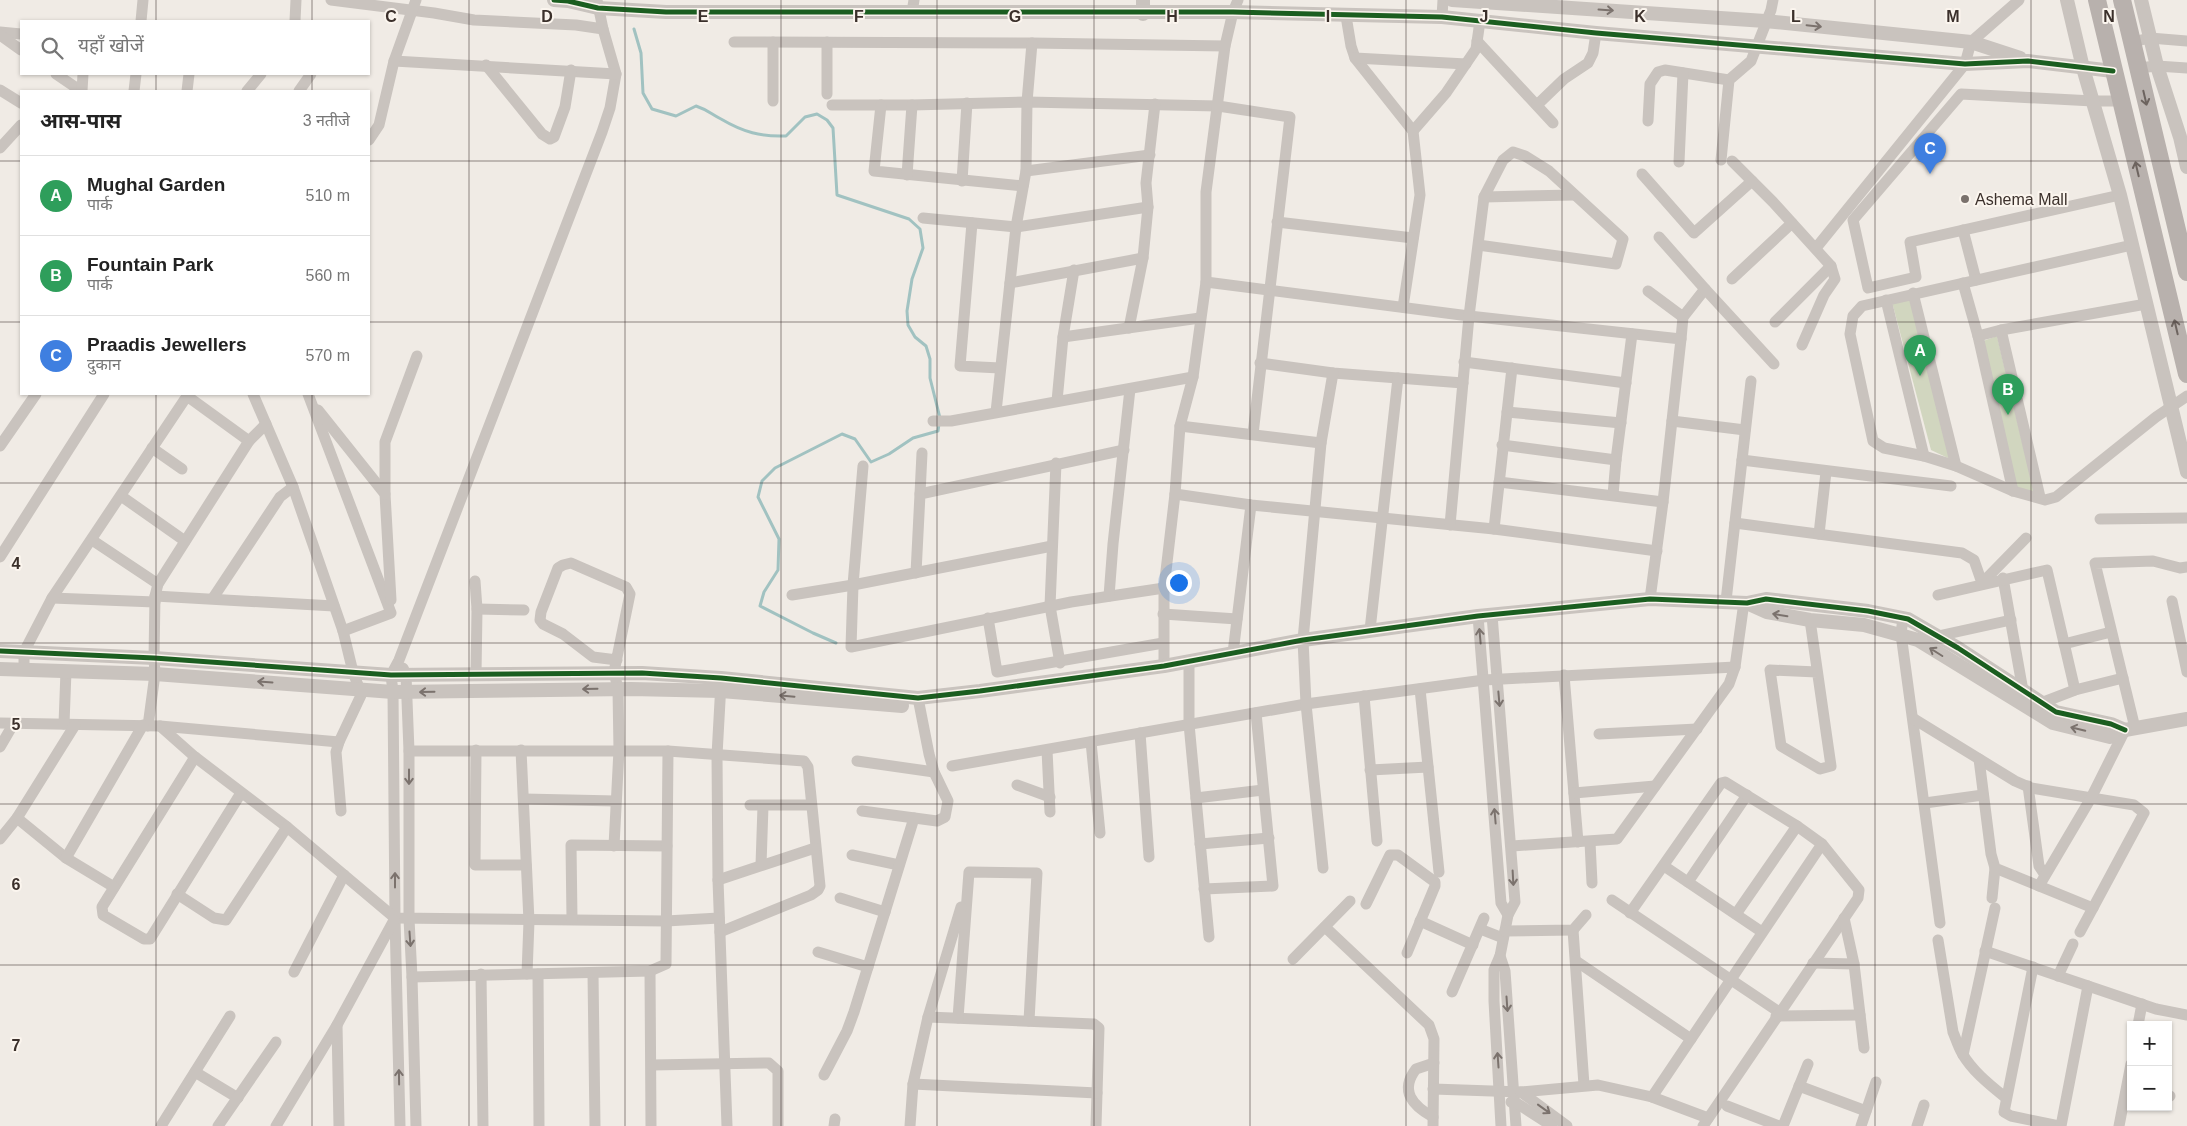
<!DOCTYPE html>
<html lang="hi">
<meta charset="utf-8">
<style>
:root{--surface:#fff;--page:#f6f6f6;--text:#222;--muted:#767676;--line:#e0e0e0;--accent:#111827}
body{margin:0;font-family:Arial,"Noto Sans Devanagari",sans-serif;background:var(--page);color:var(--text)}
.controls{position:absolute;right:15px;bottom:15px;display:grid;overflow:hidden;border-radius:0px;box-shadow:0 1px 4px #0004}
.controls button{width:45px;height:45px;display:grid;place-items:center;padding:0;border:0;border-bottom:1px solid var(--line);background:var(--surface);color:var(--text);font:25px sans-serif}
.you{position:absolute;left:1178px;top:582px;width:18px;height:18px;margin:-12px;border:4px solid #fff;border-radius:50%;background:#1a73e8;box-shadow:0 0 0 8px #1a73e833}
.badge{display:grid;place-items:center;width:32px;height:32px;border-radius:50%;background:var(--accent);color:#fff;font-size:16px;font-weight:700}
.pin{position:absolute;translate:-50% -41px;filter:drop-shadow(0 1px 2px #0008)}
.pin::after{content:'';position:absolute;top:26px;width:18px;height:15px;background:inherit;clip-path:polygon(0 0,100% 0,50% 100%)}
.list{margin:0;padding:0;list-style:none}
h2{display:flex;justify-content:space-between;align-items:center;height:65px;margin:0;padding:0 20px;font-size:21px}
h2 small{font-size:16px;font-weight:400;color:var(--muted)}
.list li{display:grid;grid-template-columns:32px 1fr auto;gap:15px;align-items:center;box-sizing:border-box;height:80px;padding:0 20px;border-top:1px solid var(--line)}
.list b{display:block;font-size:19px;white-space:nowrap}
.list p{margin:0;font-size:16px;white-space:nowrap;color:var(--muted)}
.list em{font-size:16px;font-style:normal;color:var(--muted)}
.icon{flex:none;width:28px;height:28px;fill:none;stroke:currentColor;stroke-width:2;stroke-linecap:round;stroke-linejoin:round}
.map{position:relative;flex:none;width:2187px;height:1126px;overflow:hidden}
.search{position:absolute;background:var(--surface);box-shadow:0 1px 4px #0004;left:20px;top:20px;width:350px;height:55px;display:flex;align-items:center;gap:12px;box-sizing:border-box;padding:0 18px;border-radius:0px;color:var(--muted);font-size:19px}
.panel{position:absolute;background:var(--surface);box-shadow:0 1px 4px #0004;left:20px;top:90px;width:350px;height:305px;border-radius:0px}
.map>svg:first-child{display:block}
.green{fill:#d1d6bf}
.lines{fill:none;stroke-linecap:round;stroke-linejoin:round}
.stream{stroke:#a1c2c1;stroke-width:3}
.minor{stroke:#c9c3be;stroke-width:11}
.tertiary{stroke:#c9c3be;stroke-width:14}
.primary{stroke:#b8b1ad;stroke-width:18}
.cycleway-casing{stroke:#fbf5ee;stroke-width:8}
.cycleway{stroke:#1b5e20;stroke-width:5}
.oneway{stroke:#7b726d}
.oneway2{stroke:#6d645f}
.grid{fill:none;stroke:#3b302b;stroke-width:1;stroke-opacity:0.55}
.poi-dot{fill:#7a716c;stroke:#fbf5ee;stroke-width:2}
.labels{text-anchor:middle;stroke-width:4;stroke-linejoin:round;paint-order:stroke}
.poi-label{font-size:16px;fill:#3b302b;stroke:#fbf5ee;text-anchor:start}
.grid-label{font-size:16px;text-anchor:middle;font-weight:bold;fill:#3b302b;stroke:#fbf5ee;stroke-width:4;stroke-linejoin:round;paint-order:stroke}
</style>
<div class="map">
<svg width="2187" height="1126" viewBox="0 0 2187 1126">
<rect width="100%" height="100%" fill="#f0ebe5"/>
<g class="green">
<polygon points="1910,299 1950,459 1931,450 1892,302"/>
<polygon points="1997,336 2034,492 2017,489 1983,341"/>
</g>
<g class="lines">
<g class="stream">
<path d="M634,29L641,53L643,93L652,109L676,116L696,106C708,110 711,114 721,119C743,132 761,137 786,136L805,117L817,114L827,120L833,128L837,195L909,219L920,229L923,248L912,279L907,311L908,325L915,337L926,346L930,359V378L940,418"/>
<polyline points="836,643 813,633 760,606 764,592 778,570 779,539 758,497 762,481 775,468 842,434 855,439 871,462 889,454 913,438 938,431 939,424"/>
</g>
<g class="minor">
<polyline points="331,0 434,13 474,20 576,25 603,29 616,74 610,108 602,132 399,660 391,675 393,692 395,918 400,1126"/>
<polyline points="597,0 603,29"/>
<polyline points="912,12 914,0"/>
<polyline points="1346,16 1351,46 1355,58 1413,131 1420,195 1403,307"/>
<polyline points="1442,17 1443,0"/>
<polyline points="141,21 143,0"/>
<polyline points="295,21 296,0"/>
<polyline points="0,32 21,34"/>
<polyline points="0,35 21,50"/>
<polyline points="1477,41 1553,123"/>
<polyline points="734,42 1032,43 1225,46"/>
<polyline points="773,42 773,101"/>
<polyline points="2132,42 2150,38 2187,41"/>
<polyline points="1355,58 1466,64"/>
<polyline points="394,61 616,74"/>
<polyline points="486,65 542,134 550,139 554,137 565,107 571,70"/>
<polyline points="2138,68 2157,66 2187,68"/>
<polyline points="56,74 81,91"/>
<polyline points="0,90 21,103"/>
<polyline points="82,91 83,74"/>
<polyline points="134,91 136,74"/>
<polyline points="187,91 189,74"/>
<polyline points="247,91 261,74"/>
<polyline points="299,91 311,74"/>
<polyline points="827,94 827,42"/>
<polyline points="832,105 912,105 1027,102 1218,106 1290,117 1253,434"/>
<polyline points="881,105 874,171 1023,186"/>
<polyline points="1537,105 1564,79 1588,63 1593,53 1596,33"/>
<polyline points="1648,121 1650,84 1658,72 1665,70 1729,80"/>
<polyline points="1413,131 1446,93 1476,49 1480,21"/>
<polyline points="369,140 379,125 394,61 416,0"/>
<polyline points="0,148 21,125"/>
<polyline points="1721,160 1729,80 1751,61 1771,10 1773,0"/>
<polyline points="1732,161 1773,202 1831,266 1835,279 1824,295 1802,345"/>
<polyline points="1679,162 1683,73"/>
<polyline points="1026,171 1150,155"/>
<polyline points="1642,174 1694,233 1752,181"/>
<polyline points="907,175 912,105"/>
<polyline points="962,181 967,103"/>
<polyline points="2120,195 1910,242 1916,277 1868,288 1853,220 1961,94 2093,101 2120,101"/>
<polyline points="1484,197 1574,195"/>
<polyline points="923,218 1016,227 1148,207"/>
<polyline points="1277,222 1413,238"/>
<polyline points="972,223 960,366 1000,368"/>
<polyline points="1963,230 1976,280"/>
<polyline points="1659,237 1705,289 1683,317 1681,339"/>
<polyline points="2132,245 1862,306 1853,316 1850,334 1873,441 1884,448 1924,456 1956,466 2013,491 2045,500 2056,497 2156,417 2187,396"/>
<polyline points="1816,248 1965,64 1971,42 2019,0"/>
<polyline points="1732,279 1792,223"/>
<polyline points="1206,282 1469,316 1681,339 1663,502 1650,599"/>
<polyline points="1010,283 1143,258"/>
<polyline points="1963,283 1978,336 2013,491"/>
<polyline points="1705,289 1774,364"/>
<polyline points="1648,291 1683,317"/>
<polyline points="1913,293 1956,466"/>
<polyline points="1886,300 1924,456"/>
<polyline points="1775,322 1831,266"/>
<polyline points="1129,328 1143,258 1148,207 1146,183 1155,104"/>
<polyline points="2001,330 2040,497"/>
<polyline points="1978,336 2001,330 2146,304"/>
<polyline points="1063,337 1200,318"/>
<polyline points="1464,362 1626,383"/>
<polyline points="1260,363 1333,373 1463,383"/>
<polyline points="253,394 293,487 343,631 353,672 359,688"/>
<polyline points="308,394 391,613 343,631"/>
<polyline points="1057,401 1063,337 1074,270"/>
<polyline points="318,410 385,494 391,600"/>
<polyline points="996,412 1016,227 1026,171 1027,102 1032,43"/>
<polyline points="1507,412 1621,423"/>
<polyline points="933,421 951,421 1193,377"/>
<polyline points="1672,421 1745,430"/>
<polyline points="1180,426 1321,443"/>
<polyline points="1502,445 1616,460"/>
<polyline points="0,446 36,394"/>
<polyline points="152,448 182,469"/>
<polyline points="1742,460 1951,486"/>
<polyline points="1056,463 1050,606 1060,663"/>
<polyline points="863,466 853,585 851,647 1071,602 1164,588"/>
<polyline points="1499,482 1663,502"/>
<polyline points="385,494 385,442 417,356"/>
<polyline points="920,494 922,453"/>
<polyline points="1175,494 1251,505 1494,529 1657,551"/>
<polyline points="1613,495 1616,460 1632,334"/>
<polyline points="121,496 185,541"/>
<polyline points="2100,519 2187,518"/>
<polyline points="1735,523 1962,553 1974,560 1982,583 2026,538"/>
<polyline points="1450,525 1469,316 1484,197 1503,160 1513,152 1525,156 1549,171 1623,239 1616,264 1478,245"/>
<polyline points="1494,529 1512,368"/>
<polyline points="1819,534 1826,472"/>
<polyline points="92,540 158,584"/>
<polyline points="0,557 104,394"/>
<polyline points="916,573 920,494 1124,450"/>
<polyline points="2003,578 2023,691"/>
<polyline points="475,581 477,609 476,674"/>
<polyline points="792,595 853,585 1052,546"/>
<polyline points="1938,595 2047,570 2075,690"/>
<polyline points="155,596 334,606"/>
<polyline points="1109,596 1113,544 1130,389"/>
<polyline points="52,598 155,602"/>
<polyline points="213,598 280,497 293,487"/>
<polyline points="1726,601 1751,381"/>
<polyline points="2172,601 2187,672"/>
<polyline points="477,609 524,610"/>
<polyline points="1163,614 1237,619"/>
<polyline points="1492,615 1515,902 1508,915 1500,956 1494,970 1494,1001 1501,1126"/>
<polyline points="1478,616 1501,903 1508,915"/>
<polyline points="988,618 997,672 1163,643"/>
<polyline points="1903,618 1901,634 1940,923"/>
<polyline points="1810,620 1831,766 1820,769 1781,746 1770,670 1817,672"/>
<polyline points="1370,630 1398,378"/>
<polyline points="1938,636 2011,620"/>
<polyline points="2064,644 2111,632"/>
<polyline points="1233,653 1251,505"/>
<polyline points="1189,661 1189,724 1209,937"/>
<polyline points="1164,666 1164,588 1175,494 1180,426 1193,377 1206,282 1206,192 1225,46 1233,12 1238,0"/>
<polyline points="403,668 406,675 409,751 409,919 412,977 416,1126"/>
<polyline points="24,670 24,652 52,598 187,396 249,441"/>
<polyline points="1564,675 1578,842"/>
<polyline points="721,683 717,755 718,880 727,1126"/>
<polyline points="1420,689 1439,872"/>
<polyline points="1364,696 1377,841"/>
<polyline points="2041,703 2075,690 2123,678"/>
<polyline points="1914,719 2015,781 2031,788 2134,805 2144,813 2080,932"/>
<polyline points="0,723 160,726 339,742"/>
<polyline points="64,724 66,671"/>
<polyline points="148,726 155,674 154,658 155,596 158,584 249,441 266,424"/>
<polyline points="160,726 195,757 287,827 395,918 666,921 719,918"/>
<polyline points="2135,728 2095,563 2153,561 2180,568 2187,567"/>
<polyline points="1140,733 1149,857"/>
<polyline points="1599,734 1697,729"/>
<polyline points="1091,742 1100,833"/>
<polyline points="0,747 14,723"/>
<polyline points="476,750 475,865 526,865"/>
<polyline points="521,750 529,921 527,974"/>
<polyline points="1047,750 1050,812"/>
<polyline points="409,751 668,751 804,761 808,767 820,886 818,890 811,895 720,932"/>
<polyline points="195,757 102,907 103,915 144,939 150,939 241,793"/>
<polyline points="1979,759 1991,854 1995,868 2093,908"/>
<polyline points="857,761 934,772"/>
<polyline points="952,766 1306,704 1484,680 1735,667"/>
<polyline points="1370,770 1428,767"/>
<polyline points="1017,785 1050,797"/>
<polyline points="2028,786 2039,866 2045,875"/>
<polyline points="1574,793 1655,786"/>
<polyline points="1196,798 1263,790"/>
<polyline points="524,799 616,801"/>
<polyline points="1925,803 1983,795"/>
<polyline points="750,805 811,805"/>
<polyline points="341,811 336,752 339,742 364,689"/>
<polyline points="862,811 937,821 945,817 948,801 934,772 929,754 918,698"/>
<polyline points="17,818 66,858 114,887"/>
<polyline points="0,839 17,818 75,725"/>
<polyline points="1590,842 1592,883"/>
<polyline points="1200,844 1269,838"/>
<polyline points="614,846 619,750 618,689 614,672 630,594 626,587 571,563 563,565 558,568 541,612 540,620 543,624 563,634 593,657 617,660"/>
<polyline points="1512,846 1617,839 1729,684 1735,667 1744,602"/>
<polyline points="852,855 899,865"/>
<polyline points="66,858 143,725"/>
<polyline points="761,865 763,806"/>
<polyline points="1664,866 1762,932"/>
<polyline points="1323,868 1306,704 1303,640 1321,443 1333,373"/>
<polyline points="718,880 815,848"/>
<polyline points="1688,882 1747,795"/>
<polyline points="2039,886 2091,798 2125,730"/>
<polyline points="1204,889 1273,886 1256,713"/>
<polyline points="177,894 214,918 226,920 287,827"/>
<polyline points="840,898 885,912"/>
<polyline points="1992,898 1995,868"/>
<polyline points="1612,900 1779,1012"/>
<polyline points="1366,904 1390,855 1398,855 1435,882 1435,886 1407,953"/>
<polyline points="1630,913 1721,783 1725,782 1797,826 1822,844 1859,890 1858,898 1703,1126"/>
<polyline points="1736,914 1797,826"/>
<polyline points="1844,918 1854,964 1864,1048"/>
<polyline points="572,919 571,845 667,846"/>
<polyline points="1420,921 1473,945"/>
<polyline points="1325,927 1429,1025 1434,1039 1433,1126"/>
<polyline points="1480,929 1503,938"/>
<polyline points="1573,930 1584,1085"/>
<polyline points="1505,931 1573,930 1586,915"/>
<path d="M1938,940L1953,1032C1956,1039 1958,1046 1962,1053C1972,1071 1990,1085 2006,1098"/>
<polyline points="1985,951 2156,1009 2187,1015"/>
<polyline points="818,952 868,967"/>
<polyline points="1500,956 1505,971 1516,1126"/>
<polyline points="1293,959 1350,901"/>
<polyline points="1576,961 1691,1039"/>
<polyline points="1813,963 1854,964"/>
<polyline points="2033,967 2004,1112 2011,1116 2059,1126"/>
<polyline points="650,971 651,1126"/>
<polyline points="294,972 344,875"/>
<polyline points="593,973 595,1126"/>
<polyline points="481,974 483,1126"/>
<polyline points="538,974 539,1126"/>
<polyline points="2058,976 2073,944"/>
<polyline points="412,977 650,971 666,964 668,751"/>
<polyline points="1452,992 1484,918"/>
<polyline points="1776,1016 1860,1015"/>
<polyline points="928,1017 1094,1024 1099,1028 1096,1126"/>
<polyline points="958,1018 969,872 1037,873 1029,1021"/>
<polyline points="337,1025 339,1126"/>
<polyline points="2138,1025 2142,1004"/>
<polyline points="1963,1055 1995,908"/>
<polyline points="652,1065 769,1063 778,1071 778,1126"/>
<polyline points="195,1072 238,1098"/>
<polyline points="824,1075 847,1031 854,1012 914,818"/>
<polyline points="913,1084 1097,1093"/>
<polyline points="1799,1086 1866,1111"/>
<polyline points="1433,1089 1521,1092 1598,1085 1652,1097 1708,1118"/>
<polyline points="1521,1092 1567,1126"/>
<polyline points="2168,1096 2170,1096"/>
<polyline points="1652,1097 1822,844"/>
<polyline points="1511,1102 1515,1102 1552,1126"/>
<polyline points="1727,1106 1779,1126"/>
<path d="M1433,1117C1413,1106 1399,1091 1416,1069L1434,1063"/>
<polyline points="161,1126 230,1016"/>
<polyline points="218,1126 276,1042"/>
<polyline points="276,1126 337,1025 394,920"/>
<polyline points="834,1126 835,1119"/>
<polyline points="910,1126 913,1084 928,1017 961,907"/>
<polyline points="1783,1126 1808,1064"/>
<polyline points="1861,1126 1876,1082"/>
<polyline points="1917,1126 1924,1105"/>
<polyline points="2061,1126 2088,986"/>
<polyline points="2119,1126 2131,1064"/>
</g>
<g class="tertiary">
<polyline points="554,0 568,1 598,8 666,12 1233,12 1442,17 1596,33 1965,64 2028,61 2113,71"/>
<polyline points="1452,0 1765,21 1971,42 2020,58"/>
<polyline points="2067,0 2083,68 2120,195 2187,472"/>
<polyline points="2141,0 2157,66 2180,137 2187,167"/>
<polyline points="1143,14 1143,0"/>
<polyline points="1747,603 1767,612 1810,620 1864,625 1918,640 2053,723 2110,737 2125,730 2187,719"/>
<polyline points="0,651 154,658 391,675 642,673 721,678 918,698 980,691 1164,666 1303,640 1478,616 1650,599 1747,603 1766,599 1868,611 1908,619 1958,648 2056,712 2111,724 2125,730"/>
<polyline points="0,669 155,674 393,692 631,689 721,691 902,706"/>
</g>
<g class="primary">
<polyline points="2097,0 2187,374"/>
<polyline points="2122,0 2187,272"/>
</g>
<g class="cycleway-casing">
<g id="cycleway">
<polyline points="554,0 568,1 598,8 666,12 1233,12 1442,17 1596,33 1965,64 2028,61 2113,71"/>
<polyline points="0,651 154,658 391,675 642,673 721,678 918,698 980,691 1164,666 1303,640 1478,616 1650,599 1747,603 1766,599 1868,611 1908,619 1958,648 2056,712 2111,724 2125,730"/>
</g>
</g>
<use href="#cycleway" class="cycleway"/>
</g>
<defs><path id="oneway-shaft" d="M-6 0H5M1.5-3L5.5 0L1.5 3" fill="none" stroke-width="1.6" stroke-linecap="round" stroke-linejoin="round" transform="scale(1.25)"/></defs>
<g class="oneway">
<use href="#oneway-shaft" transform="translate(1606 10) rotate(4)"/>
<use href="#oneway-shaft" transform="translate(1814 26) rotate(6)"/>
<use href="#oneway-shaft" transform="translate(1780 615) rotate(-171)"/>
<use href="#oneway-shaft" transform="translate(1480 636) rotate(-95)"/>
<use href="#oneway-shaft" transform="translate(1936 652) rotate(-148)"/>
<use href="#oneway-shaft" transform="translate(265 682) rotate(-176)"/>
<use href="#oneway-shaft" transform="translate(590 689) rotate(179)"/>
<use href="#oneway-shaft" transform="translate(427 692) rotate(179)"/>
<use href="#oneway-shaft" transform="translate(787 696) rotate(-175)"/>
<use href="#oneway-shaft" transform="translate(1499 699) rotate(85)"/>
<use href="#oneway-shaft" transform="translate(2078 729) rotate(-166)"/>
<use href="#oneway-shaft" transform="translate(409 777) rotate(90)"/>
<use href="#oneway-shaft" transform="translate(1495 816) rotate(-95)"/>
<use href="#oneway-shaft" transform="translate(1513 878) rotate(87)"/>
<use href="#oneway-shaft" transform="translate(395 880) rotate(-90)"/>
<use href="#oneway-shaft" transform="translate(410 939) rotate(86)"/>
<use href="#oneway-shaft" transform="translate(1507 1004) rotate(86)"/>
<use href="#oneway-shaft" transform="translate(1498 1060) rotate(-94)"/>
<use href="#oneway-shaft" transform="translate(399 1077) rotate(-91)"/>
<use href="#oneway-shaft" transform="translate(1544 1109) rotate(36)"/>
</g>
<g class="oneway2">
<use href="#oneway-shaft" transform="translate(2145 98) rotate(77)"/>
<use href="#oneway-shaft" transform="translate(2137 169) rotate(-103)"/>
<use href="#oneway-shaft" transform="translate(2176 327) rotate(-103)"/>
</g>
<path class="grid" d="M156,0V21M312,0V21M469,0V1126M625,0V1126M781,0V1126M937,0V1126M1094,0V1126M1250,0V1126M1406,0V1126M1562,0V1126M1718,0V1126M1875,0V1126M2031,0V1126M156,74V91M312,74V91M0,161H21M369,161H2187M0,322H21M369,322H2187M156,394V1126M312,394V1126M0,483H2187M0,643H2187M0,804H2187M0,965H2187"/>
<circle class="poi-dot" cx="1965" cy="199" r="5"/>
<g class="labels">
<g class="poi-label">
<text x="1975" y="205">Ashema Mall</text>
</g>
</g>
<g class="grid-label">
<text x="391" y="22">C</text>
<text x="547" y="22">D</text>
<text x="703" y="22">E</text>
<text x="859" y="22">F</text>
<text x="1015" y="22">G</text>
<text x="1172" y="22">H</text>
<text x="1328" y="22">I</text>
<text x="1484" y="22">J</text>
<text x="1640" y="22">K</text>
<text x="1796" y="22">L</text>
<text x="1953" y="22">M</text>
<text x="2109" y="22">N</text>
<text x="16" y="569">4</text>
<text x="16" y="730">5</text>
<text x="16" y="890">6</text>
<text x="16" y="1051">7</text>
</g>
</svg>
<div class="controls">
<button>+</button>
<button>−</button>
</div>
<div class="you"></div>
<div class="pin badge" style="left:1920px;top:376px;background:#2e9e5b">A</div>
<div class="pin badge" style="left:2008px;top:415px;background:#2e9e5b">B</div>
<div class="pin badge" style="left:1930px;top:174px;background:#3f7fe0">C</div>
<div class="search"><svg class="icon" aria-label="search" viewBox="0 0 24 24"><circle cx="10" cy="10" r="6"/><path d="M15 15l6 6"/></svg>यहाँ खोजें</div>
<section class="panel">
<h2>आस-पास<small>3 नतीजे</small></h2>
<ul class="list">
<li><span class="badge" style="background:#2e9e5b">A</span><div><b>Mughal Garden</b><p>पार्क</p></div><em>510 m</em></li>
<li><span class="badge" style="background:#2e9e5b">B</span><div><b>Fountain Park</b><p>पार्क</p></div><em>560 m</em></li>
<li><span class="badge" style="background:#3f7fe0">C</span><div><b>Praadis Jewellers</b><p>दुकान</p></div><em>570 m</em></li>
</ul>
</section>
</div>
